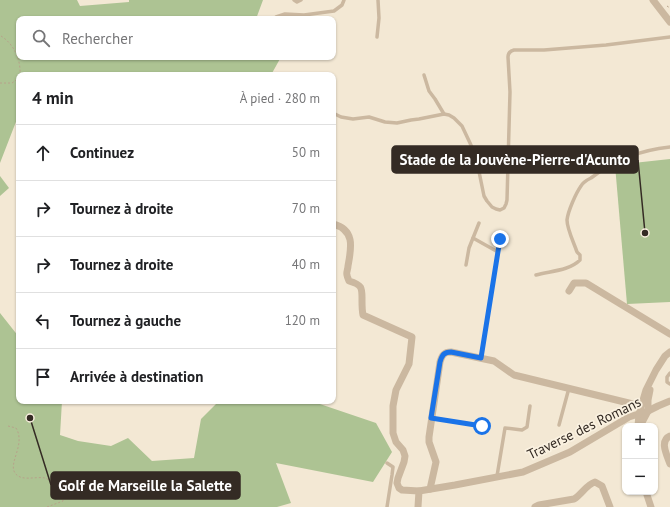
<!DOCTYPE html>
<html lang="fr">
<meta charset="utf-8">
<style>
:root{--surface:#fff;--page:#f6f6f6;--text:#202124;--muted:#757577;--line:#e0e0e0}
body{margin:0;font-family:"PT Sans",sans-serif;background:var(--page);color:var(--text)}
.controls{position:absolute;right:12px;bottom:12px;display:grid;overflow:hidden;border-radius:8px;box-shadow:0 1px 3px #0004}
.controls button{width:36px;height:36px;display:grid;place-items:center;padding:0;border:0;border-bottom:1px solid var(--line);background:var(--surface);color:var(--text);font:20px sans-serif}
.stop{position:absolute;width:12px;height:12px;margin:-9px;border:3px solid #1a73e8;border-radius:50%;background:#fff}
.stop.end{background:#1a73e8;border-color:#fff;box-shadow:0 1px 4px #0008}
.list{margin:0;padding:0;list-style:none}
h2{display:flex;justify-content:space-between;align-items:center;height:52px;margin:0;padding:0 16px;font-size:17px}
h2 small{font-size:13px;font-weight:400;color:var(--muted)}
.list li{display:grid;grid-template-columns:26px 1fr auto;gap:12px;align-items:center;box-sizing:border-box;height:56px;padding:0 16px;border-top:1px solid var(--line)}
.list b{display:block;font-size:15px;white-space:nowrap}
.list em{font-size:13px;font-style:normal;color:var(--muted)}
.icon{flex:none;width:22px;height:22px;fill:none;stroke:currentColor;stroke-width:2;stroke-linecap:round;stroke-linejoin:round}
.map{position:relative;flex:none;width:670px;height:507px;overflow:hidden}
.search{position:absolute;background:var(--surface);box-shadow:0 1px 3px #0004;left:16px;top:16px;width:320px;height:44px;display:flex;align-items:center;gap:10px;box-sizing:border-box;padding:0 14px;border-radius:8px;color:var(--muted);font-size:15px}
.panel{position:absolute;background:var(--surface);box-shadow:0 1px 3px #0004;left:16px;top:72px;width:320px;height:332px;border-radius:8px}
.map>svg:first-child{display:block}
.green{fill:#adc393}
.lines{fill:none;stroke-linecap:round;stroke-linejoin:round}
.path{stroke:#b7a28a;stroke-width:1;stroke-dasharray:2 2;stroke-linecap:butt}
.service{stroke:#cbb8a0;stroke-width:3.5}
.minor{stroke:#cbb8a0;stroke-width:7}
.route{stroke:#1a73e8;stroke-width:5}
.labels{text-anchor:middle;stroke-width:3.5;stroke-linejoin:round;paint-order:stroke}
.street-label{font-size:14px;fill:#342b24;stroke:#faf1e0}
.leader{fill:none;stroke:#342b24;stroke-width:1.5}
.callout-dot{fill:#342b24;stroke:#faf1e0;stroke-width:1.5}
.callout{fill:#342b24;stroke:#342b24;stroke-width:1.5}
.callout-label{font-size:15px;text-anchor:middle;font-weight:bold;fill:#fff}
</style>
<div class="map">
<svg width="670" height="507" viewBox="0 0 670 507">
<rect width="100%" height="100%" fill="#f3e8d4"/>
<g class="green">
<polygon points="0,0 77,0 80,6 129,2 129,0 263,0 256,19 19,19 19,57 281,57 271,75 19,75 19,114 0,163"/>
<polygon points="670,159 670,302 627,304 615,165"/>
<polygon points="0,176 9,188 0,196"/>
<polygon points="0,313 19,337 19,401 62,401 60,435 78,441 111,446 128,438 152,461 194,458 201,419 219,401 311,401 376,423 392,452 373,482 276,463 291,503 277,507 0,507"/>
</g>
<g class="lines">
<g class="path">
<polyline points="667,6 670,8"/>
<path d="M1,36C14,44 21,60 20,75"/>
<polyline points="0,83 12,83 19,78"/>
<polyline points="133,401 134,403"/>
<path d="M8,426L16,428C26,444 8,463 15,473C21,482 36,476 45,478C53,481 60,490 63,498V501L47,507"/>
</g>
<g class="service">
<polyline points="294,0 297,2 301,0"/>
<polyline points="274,19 276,17 285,14 304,15 334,11 342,5 344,0"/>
<polyline points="377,37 379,18 378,0"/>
<polyline points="424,75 429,91 435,99 444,114"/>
<path d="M333,113L341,117L353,119L369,117L385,122L397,123L411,120L419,119L444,114L449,115L454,118L462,126L470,143L476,157L484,196L487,201L492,207L496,209L500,210L504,208L506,204L507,200L510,92L508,57C508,53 510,51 514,50H544L606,45L670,37"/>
<polyline points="473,238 498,252"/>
<polyline points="466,265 469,248 479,223"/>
<path d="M536,275C550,271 569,271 580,260V255L577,252C574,243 567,229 567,220C568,211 576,193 581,186C583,182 587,180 591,178C613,161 641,150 670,147"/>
<polyline points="481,358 500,239"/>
<polyline points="670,373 667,377 667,382 670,384"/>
<polyline points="432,418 482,426"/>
<polyline points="559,425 569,388"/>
<polyline points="497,476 505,428 522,430 527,427 530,406"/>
<polyline points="387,507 392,475 393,467 387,463"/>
</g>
<g class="minor">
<polyline points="653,0 670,22"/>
<path d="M333,224C356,230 351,249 348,266C348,269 346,273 347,275C347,276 349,281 349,281C363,285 362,288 362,301C362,306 362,310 363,315L412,337L409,364L396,390L393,406V433L396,442L403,450L405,456L404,462L398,478L397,483L399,488L402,490L419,491L455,485L523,472L570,452L629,417L648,411L658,406L670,401"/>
<polyline points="569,291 574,283 586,283 670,334"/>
<polyline points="638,426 639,414 646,390 656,370 665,356 670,352"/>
<polyline points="640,426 648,411 648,400 650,390"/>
<path d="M670,436C659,441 667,455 670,464"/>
<path d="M430,489L436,462L429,442V437L440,362C442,355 444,352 451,352L494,361L514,375L641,406"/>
<polyline points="646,492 651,507"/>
<polyline points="418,507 419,491"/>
<path d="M535,507L539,505L574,499C582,494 586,485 595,482L602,486L610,507"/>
</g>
</g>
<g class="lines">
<path class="route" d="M482,426L431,418L440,362C442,355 444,352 451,352L481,358L500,239"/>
</g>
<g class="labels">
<g class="street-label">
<text transform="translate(584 428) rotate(-26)" y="5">Traverse des Romans</text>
</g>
</g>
<path class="leader" d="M645 233L638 160M30 418L51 485"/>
<g class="callout-dot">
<circle cx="645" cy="233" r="4"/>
<circle cx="30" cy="418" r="4"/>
</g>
<g class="callout">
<rect x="392" y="146" width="246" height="27" rx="4"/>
<rect x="51" y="472" width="189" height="27" rx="4"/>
</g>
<g class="callout-label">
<text x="515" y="165">Stade de la Jouvène-Pierre-d'Acunto</text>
<text x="145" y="491">Golf de Marseille la Salette</text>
</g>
</svg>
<div class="controls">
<button>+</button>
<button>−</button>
</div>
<div class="stop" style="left:482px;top:426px"></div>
<div class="stop end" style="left:500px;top:239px"></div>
<div class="search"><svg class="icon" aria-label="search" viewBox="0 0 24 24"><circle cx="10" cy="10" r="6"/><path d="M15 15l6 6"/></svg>Rechercher</div>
<section class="panel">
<h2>4 min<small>À pied · 280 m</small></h2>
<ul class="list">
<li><svg class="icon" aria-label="ahead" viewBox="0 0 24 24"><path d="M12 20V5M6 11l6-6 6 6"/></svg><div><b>Continuez</b></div><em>50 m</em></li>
<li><svg class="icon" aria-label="right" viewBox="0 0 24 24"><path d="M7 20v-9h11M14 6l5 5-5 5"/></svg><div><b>Tournez à droite</b></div><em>70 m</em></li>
<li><svg class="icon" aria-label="right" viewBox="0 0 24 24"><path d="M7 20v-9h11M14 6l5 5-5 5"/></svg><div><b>Tournez à droite</b></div><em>40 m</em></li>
<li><svg class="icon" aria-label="left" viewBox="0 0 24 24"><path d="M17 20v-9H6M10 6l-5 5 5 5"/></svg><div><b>Tournez à gauche</b></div><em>120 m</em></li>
<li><svg class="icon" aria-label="arrive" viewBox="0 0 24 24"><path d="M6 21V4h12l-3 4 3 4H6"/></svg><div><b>Arrivée à destination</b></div></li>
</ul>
</section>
</div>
